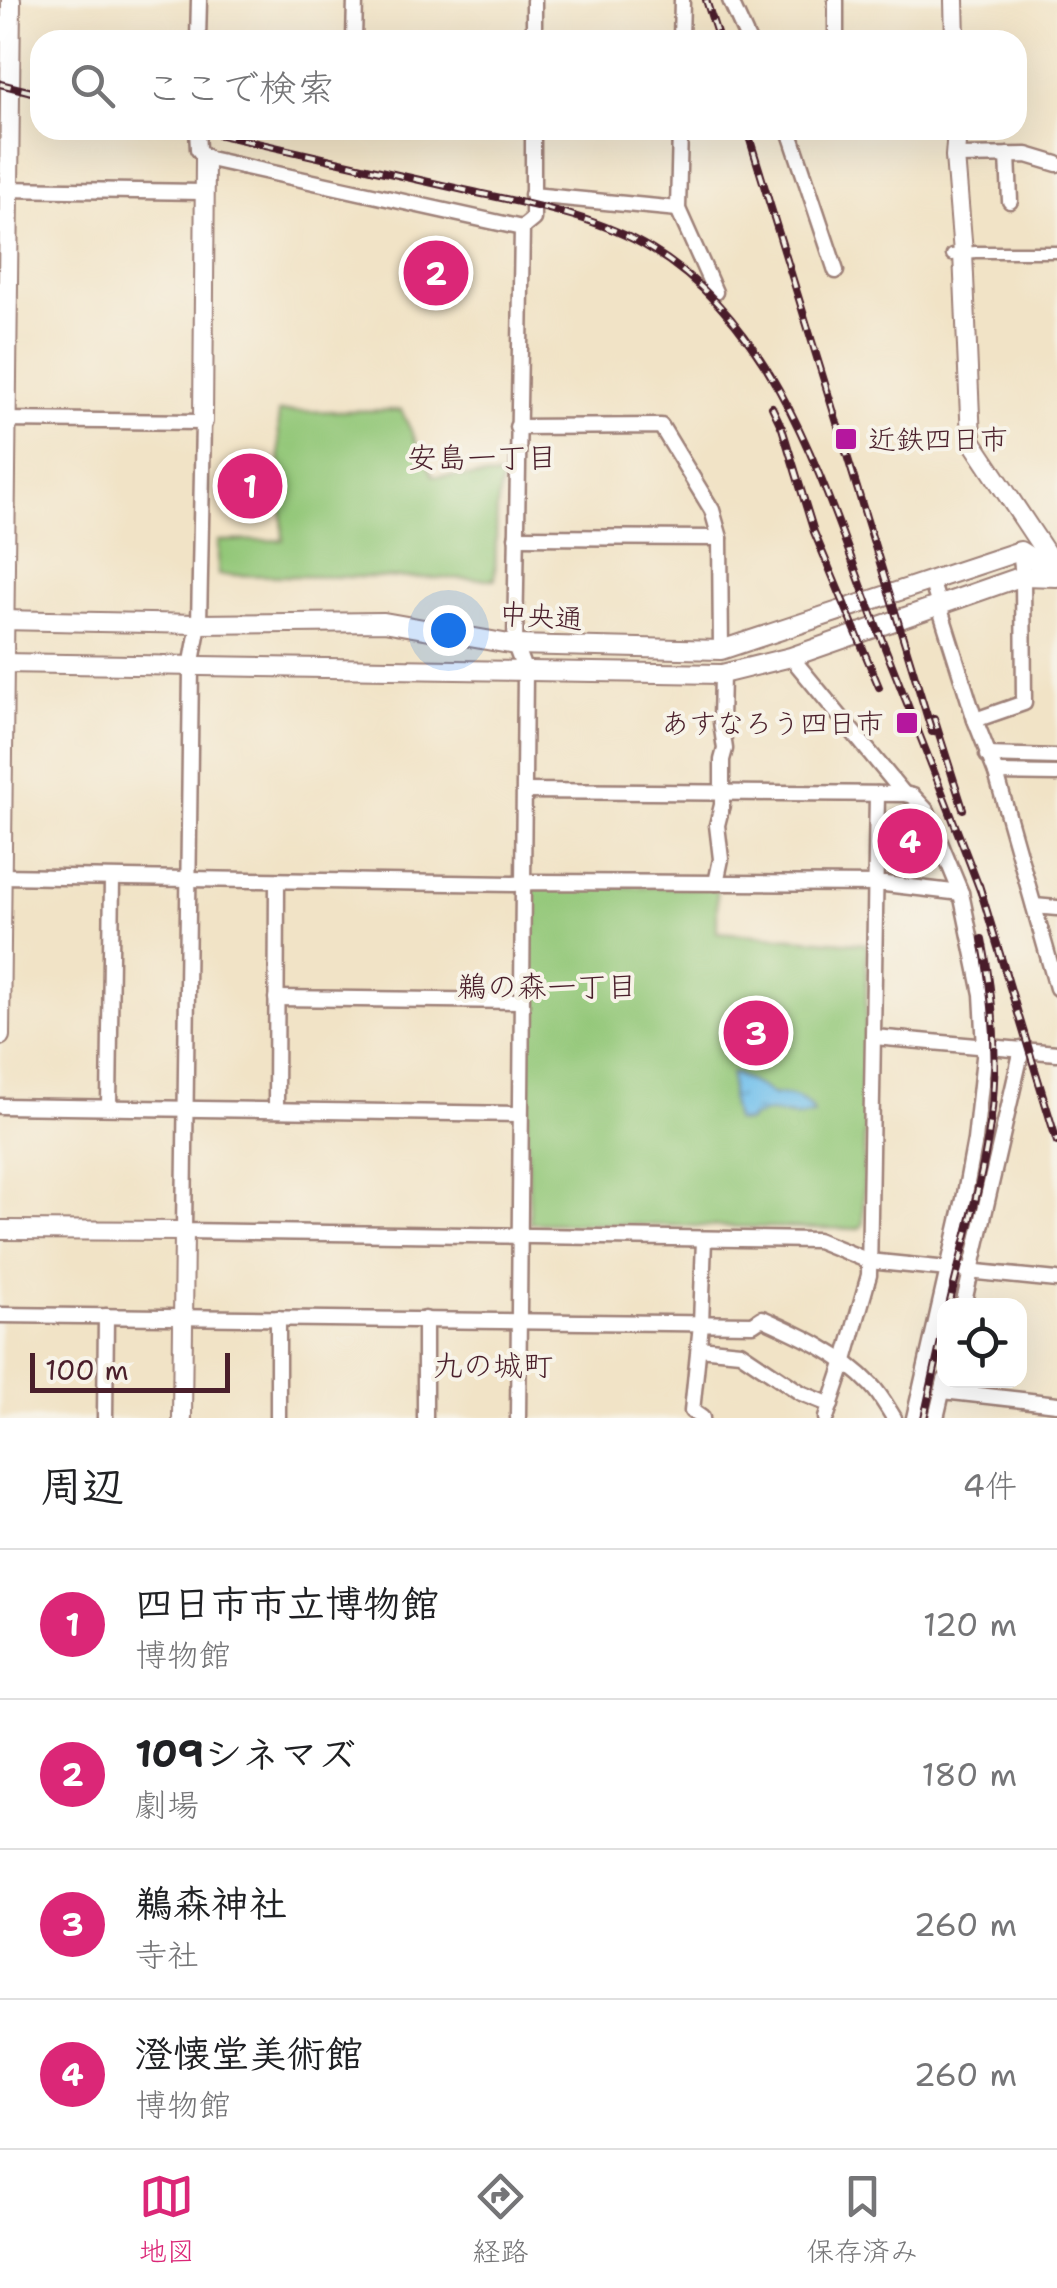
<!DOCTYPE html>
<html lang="ja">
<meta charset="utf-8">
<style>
:root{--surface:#fff;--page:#f6f6f6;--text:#202124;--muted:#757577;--line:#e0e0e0;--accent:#db2777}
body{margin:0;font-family:"Shantell Sans","Klee One",sans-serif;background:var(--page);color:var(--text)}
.controls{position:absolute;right:30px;bottom:30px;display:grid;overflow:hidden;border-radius:20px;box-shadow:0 10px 40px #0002}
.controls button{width:90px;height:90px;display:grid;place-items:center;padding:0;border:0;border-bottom:2px solid var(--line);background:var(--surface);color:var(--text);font:50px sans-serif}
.scale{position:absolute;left:30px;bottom:25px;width:200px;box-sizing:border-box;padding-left:10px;border:5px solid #4a1f2b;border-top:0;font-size:28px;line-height:35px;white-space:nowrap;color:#4a1f2b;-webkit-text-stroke:8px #f7f3e8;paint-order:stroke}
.you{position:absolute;left:448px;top:630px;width:35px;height:35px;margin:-25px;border:8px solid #fff;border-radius:50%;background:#1a73e8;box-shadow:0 0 0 15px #1a73e833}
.badge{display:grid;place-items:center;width:65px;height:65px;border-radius:50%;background:var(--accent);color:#fff;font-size:32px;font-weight:700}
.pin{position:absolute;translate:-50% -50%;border:5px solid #fff;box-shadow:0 2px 10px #0006}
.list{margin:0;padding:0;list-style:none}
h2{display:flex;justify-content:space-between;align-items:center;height:130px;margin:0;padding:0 40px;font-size:42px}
h2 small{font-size:32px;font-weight:400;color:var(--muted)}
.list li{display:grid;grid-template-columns:65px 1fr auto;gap:30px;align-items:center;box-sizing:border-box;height:150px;padding:0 40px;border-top:2px solid var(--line)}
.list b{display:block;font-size:38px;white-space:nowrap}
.list p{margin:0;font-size:32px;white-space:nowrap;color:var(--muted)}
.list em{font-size:32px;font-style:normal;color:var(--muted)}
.icon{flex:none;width:55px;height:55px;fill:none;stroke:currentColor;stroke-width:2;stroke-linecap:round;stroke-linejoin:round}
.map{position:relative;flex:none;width:1057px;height:1418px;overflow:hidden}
.search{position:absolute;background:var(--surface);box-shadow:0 10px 40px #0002;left:30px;right:30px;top:30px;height:110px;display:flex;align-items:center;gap:25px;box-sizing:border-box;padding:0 35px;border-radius:30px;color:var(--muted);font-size:38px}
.sheet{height:730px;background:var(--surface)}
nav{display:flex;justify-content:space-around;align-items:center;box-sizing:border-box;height:140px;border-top:2px solid var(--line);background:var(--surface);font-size:28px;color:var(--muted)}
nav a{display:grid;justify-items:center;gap:5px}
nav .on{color:var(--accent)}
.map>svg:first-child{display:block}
.green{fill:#93c778;stroke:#6e7352;stroke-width:2.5}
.water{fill:url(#water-ripples);stroke:#5e708c;stroke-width:2.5}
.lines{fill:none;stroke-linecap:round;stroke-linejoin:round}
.stream{stroke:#71c0ec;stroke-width:4}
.pedestrian-casing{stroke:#9e8178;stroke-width:15}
.minor-casing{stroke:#9e8178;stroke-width:19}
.tertiary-casing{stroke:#9e8178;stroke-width:22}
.pedestrian{stroke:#fff;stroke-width:10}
.minor{stroke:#fff;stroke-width:14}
.tertiary{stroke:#fff;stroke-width:18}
.rail-casing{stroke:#4a1f2b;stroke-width:8}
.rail{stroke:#f7f3e8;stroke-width:4;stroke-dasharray:11;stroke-linecap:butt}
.poi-dot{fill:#b5179e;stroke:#f7f3e8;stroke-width:4}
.labels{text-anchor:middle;stroke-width:8;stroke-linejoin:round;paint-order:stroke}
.poi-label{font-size:28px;fill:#4a1f2b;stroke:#f7f3e8;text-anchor:start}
.street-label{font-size:28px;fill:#4a1f2b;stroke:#f7f3e8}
.neighbourhood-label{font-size:30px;fill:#4a1f2b;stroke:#f7f3e8}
</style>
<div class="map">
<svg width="1057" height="1418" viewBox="0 0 1057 1418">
<defs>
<pattern id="water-ripples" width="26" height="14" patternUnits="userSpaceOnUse" patternTransform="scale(2.5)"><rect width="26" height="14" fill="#71c0ec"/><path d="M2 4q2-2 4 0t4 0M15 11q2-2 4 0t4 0" fill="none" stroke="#5f9bbf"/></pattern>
</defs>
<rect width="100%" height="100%" fill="#f7f3e8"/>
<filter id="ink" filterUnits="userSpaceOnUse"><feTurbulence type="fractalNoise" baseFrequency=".01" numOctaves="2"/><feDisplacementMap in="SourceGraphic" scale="20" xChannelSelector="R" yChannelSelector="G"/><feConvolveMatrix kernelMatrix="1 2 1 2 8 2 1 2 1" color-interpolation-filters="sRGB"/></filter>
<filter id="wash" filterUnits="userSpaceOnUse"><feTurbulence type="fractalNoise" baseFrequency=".0048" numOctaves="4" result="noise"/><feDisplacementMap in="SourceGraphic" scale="40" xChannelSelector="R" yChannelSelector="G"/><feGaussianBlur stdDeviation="2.25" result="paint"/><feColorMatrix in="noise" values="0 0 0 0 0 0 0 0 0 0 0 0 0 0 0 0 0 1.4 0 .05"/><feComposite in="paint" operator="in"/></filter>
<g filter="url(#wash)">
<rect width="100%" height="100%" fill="#f1e3c6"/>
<g class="green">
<polygon points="401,410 433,476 502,477 497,508 495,579 218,575 218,541 283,540 278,412"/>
<polygon points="534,886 717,887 717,932 867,944 863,1225 858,1229 530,1223 526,1115 530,891"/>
</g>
<path class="water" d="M731,1074H736C746,1081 766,1087 772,1095C788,1094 809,1098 814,1114L797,1117L769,1112L751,1117L750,1120L745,1122L735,1121L731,1101Z"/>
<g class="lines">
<polyline class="stream" points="1013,766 1057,767"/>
</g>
</g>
<g filter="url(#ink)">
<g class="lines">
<g class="pedestrian-casing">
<polyline id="pedestrian" points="952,255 975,252 1057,252"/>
</g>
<g class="minor-casing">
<g id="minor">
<polyline points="730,0 748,40"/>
<polyline points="198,40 199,0"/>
<polyline points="354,40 355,0"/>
<polyline points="534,40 534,0"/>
<polyline points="681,40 682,0"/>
<polyline points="836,40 836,0"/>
<polyline points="197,130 198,149 205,158 522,228"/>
<polyline points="680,130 678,209 715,292"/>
<polyline points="789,130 836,271"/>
<polyline points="1008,155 1010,201"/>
<polyline points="955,156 1027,155 1057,164"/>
<polyline points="0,189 204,192"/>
<polyline points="532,195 678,209"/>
<polyline points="1,420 203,422 199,624 191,667 184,1231 817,1240 869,1261 1057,1280"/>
<polyline points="517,427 661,426 712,510 720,538 721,650"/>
<polyline points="516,537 720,538"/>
<polyline points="931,580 975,720 996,773 1057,988"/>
<polyline points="791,657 904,794"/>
<polyline points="975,720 1024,703 1023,576 1020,551"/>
<polyline points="987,755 1057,757"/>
<polyline points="996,773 1057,774"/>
<polyline points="524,791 904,794 913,796 927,811 961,893 982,994 985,1048 975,1140 964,1199 914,1418"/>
<polyline points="0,876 513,884 534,882 885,884 961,893"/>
<polyline points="716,883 721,859 717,825 722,805 722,760 725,749 721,722 722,674"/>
<polyline points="1034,906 1057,908"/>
<polyline points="276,998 521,1001"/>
<polyline points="874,1037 1057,1053"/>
<polyline points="0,1106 520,1114"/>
<polyline points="109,1106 112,879"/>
<polyline points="276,1109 277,881"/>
<polyline points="963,1306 1022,1049"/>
<path d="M0,1315L753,1324L762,1318C800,1335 842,1354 871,1385C880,1394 887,1407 894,1418"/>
<polyline points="699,1348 740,1352 801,1393 831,1405"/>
<polyline points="943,1391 1057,1404"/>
<polyline points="105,1418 106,1316"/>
<polyline points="278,1418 278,1318"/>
<polyline points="425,1418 425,1319"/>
<polyline points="518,1418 525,672 515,645 522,228 533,219 533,130"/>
<polyline points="702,1418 692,1411 701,1324 704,1239"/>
<polyline points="826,1418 844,1364 869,1275 877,794"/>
<polyline points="936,1418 945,1380"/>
</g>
</g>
<g class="tertiary-casing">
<g id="tertiary">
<polyline points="954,0 955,40"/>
<polyline points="957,130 955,156 963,253 971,440 1056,568"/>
<polyline points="203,422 205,158"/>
<polyline points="0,620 199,624 384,622 515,645 721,650 1020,551 1057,574"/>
<polyline points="0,663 722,674 791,657 1023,576 1057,577"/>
<polyline points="0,1036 11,0"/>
<polyline points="0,1230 184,1231 182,1418"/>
</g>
</g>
<use href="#pedestrian" class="pedestrian"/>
<use href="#minor" class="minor"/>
<use href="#tertiary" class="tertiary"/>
<g class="rail-casing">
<g id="rail">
<polyline points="706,0 719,40"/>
<polyline points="0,84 40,94"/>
<path d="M199,130C287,150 376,170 464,190C527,204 595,215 651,249C782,328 826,496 878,630C913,719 949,808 983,898"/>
<polyline points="747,130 932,732"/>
<polyline points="772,407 782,428 814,532 879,687"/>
<polyline points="934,718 963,809"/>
<polyline points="979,885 1057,1142"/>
<path d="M949,1306C963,1245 982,1185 990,1124C999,1062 994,1000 982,939"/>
<polyline points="924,1418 944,1327"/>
</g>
</g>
<use href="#rail" class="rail"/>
</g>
</g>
<g class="poi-dot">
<rect x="834" y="427" width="24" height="24" rx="5"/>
<rect x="895" y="711" width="24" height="24" rx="5"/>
</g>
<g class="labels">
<g class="poi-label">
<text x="868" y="449">近鉄四日市</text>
<text x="884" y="733" text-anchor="end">あすなろう四日市</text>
</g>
<g class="street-label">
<text transform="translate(541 616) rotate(4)" y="10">中央通</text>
</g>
<g class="neighbourhood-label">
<text x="482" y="468">安島一丁目</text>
<text x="547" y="997">鵜の森一丁目</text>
<text x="493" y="1376">九の城町</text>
</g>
</g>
</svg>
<div class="controls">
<button><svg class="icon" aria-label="locate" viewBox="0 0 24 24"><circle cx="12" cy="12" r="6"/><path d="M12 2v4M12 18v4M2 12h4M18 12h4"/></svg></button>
</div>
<div class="scale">100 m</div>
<div class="you"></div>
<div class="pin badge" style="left:250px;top:486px">1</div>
<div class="pin badge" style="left:436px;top:273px">2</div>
<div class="pin badge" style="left:756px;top:1033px">3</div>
<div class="pin badge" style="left:910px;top:841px">4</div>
<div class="search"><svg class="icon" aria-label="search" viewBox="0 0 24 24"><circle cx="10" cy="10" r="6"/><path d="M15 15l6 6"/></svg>ここで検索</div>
</div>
<section class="sheet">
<h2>周辺<small>4件</small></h2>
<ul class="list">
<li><span class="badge">1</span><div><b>四日市市立博物館</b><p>博物館</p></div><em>120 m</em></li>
<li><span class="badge">2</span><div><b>109シネマズ</b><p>劇場</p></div><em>180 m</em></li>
<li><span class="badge">3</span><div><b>鵜森神社</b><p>寺社</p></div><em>260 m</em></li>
<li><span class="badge">4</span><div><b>澄懐堂美術館</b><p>博物館</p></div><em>260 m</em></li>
</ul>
</section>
<nav>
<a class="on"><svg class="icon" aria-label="map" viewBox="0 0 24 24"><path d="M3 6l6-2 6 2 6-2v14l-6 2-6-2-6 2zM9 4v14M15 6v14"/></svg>地図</a>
<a><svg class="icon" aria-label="directions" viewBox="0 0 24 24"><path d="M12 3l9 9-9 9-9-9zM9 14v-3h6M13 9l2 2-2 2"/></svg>経路</a>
<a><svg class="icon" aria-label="saved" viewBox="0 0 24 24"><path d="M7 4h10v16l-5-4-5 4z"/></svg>保存済み</a>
</nav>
